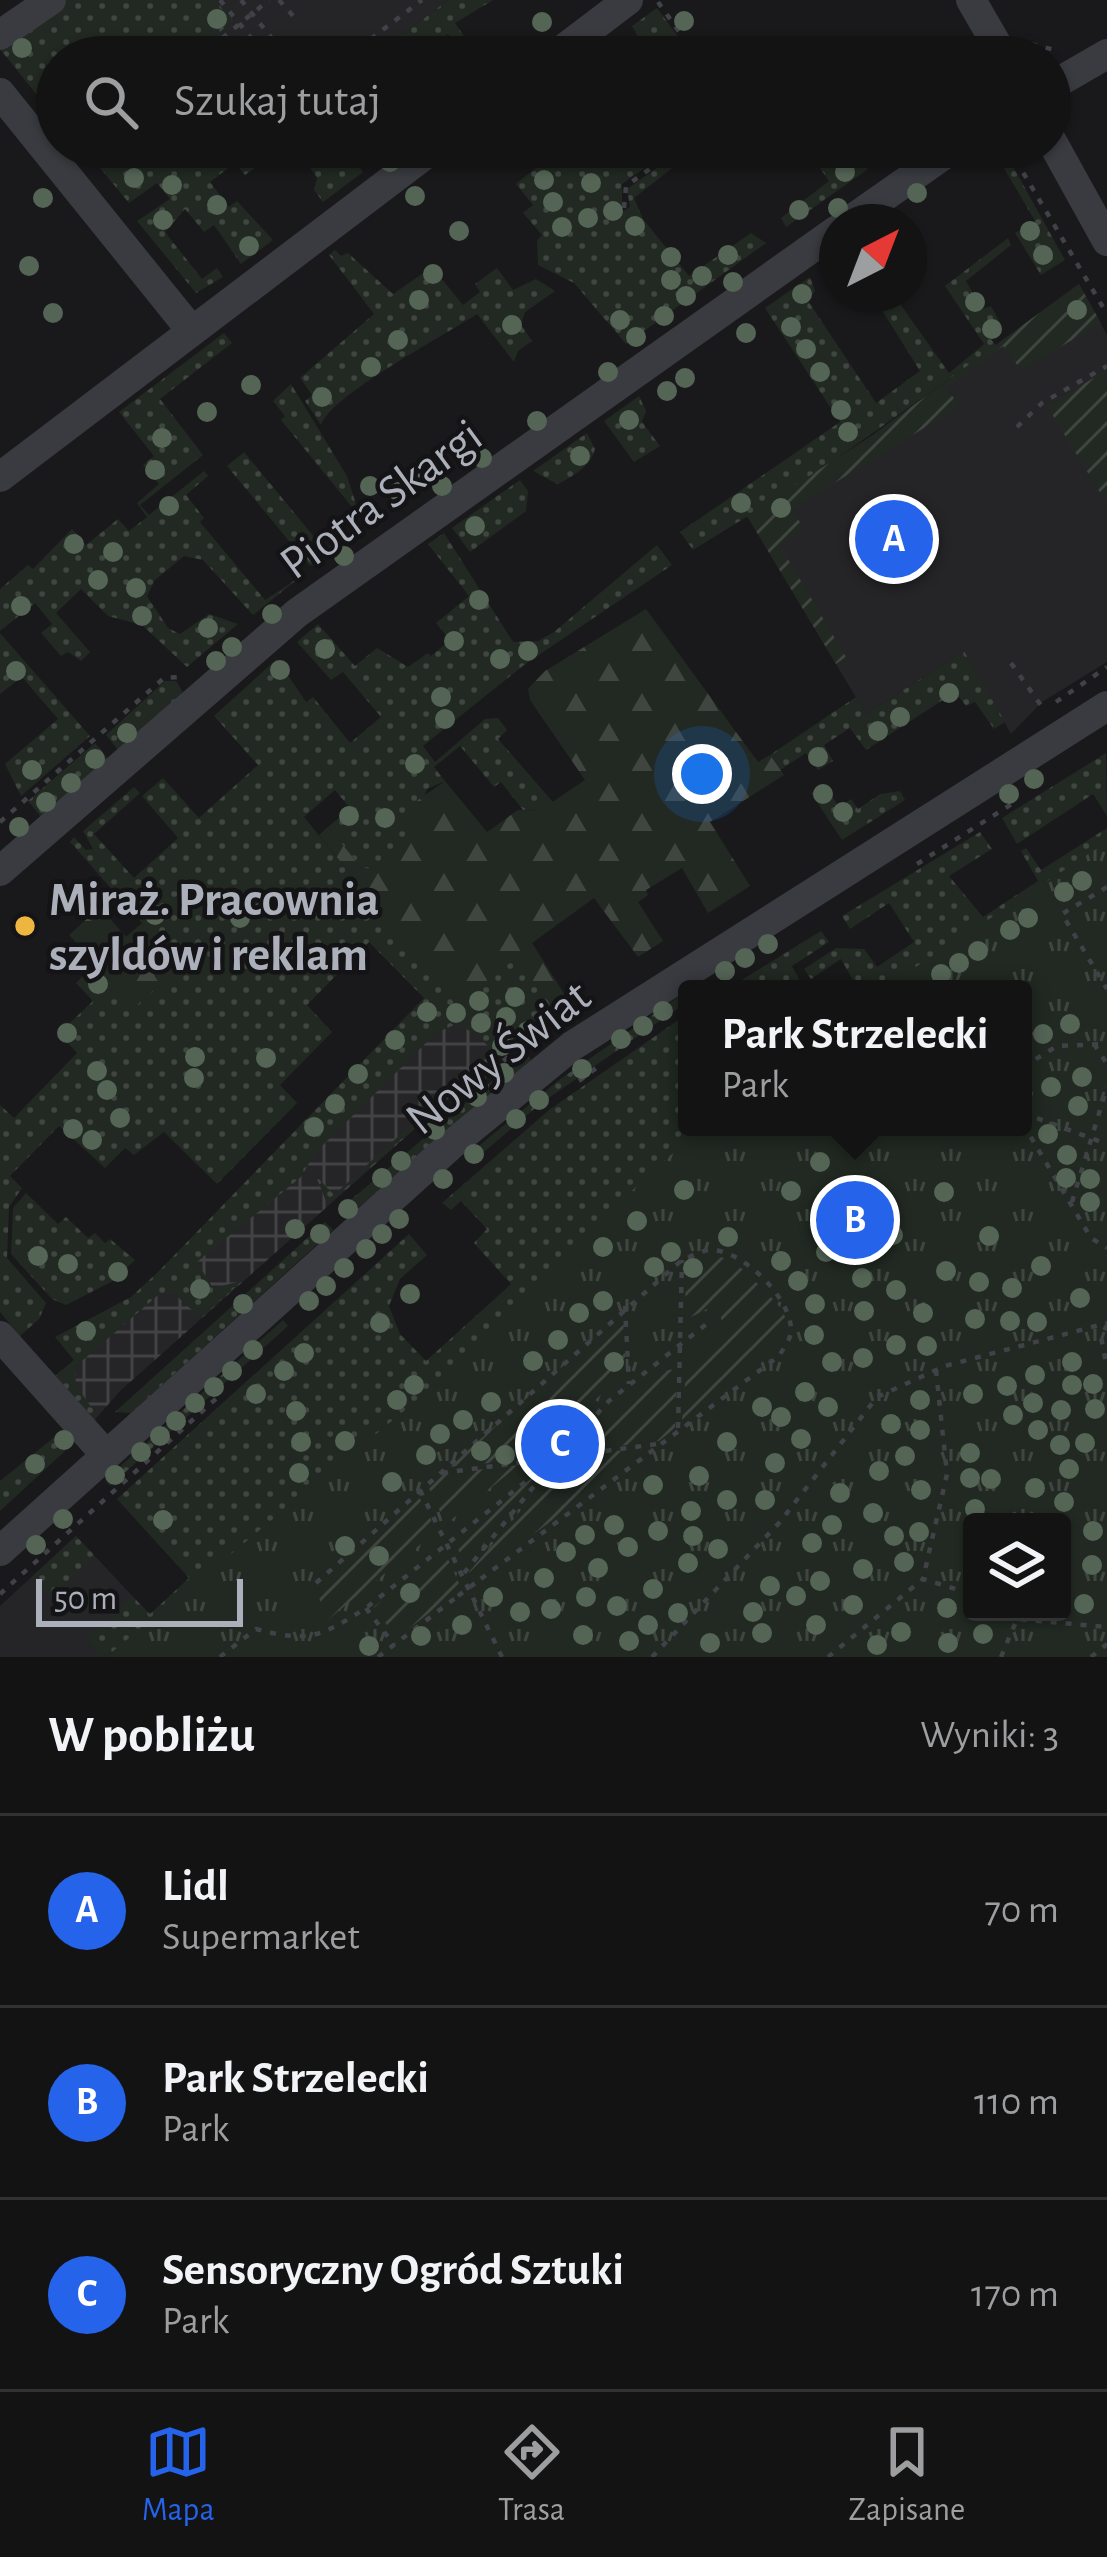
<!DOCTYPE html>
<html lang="pl">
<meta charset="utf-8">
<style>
:root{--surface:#131314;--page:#1c1c1d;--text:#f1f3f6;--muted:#9d9ea0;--line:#323234;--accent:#2563eb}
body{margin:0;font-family:"Alegreya Sans",sans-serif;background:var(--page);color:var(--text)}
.controls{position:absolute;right:36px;bottom:36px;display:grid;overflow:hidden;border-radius:12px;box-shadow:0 3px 9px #0004}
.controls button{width:108px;height:108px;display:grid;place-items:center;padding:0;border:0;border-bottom:3px solid var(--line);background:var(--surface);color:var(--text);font:60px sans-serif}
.compass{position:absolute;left:819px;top:204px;width:108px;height:108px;border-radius:50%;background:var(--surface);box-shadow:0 3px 9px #0004;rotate:42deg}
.scale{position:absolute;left:36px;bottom:30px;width:207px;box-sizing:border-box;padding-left:12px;border:6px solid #acb0ba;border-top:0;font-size:33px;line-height:42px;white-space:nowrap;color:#acb0ba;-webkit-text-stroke:9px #141416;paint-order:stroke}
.you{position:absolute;left:702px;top:774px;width:42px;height:42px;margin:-30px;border:9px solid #fff;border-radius:50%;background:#1a73e8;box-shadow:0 0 0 18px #1a73e833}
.badge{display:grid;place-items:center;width:78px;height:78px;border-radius:50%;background:var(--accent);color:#fff;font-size:39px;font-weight:700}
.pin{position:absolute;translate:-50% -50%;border:6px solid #fff;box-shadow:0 3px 12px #0006}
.popup{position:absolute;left:678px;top:980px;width:354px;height:156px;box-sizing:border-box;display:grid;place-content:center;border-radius:12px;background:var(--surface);filter:drop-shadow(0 3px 9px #0005);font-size:39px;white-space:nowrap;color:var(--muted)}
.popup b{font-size:45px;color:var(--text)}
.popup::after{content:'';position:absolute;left:50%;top:100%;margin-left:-24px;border:24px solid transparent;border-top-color:var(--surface)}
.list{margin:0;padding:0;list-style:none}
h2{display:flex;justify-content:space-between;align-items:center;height:156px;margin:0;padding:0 48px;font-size:51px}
h2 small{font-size:39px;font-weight:400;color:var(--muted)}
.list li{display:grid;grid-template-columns:78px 1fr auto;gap:36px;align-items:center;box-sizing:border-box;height:192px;padding:0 48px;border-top:3px solid var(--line)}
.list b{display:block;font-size:45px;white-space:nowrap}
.list p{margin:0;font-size:39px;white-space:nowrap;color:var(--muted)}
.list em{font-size:39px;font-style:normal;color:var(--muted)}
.icon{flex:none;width:66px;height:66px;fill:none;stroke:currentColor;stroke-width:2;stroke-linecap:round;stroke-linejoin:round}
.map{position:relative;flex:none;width:1107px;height:1657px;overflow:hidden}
.search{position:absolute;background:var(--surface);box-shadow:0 3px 9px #0004;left:36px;right:36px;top:36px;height:132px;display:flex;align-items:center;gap:30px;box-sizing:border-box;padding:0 42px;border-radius:66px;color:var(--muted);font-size:45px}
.sheet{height:732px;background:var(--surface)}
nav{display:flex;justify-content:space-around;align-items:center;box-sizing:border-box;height:168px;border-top:3px solid var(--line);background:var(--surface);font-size:33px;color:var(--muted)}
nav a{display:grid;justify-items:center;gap:6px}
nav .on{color:var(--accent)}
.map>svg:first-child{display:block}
.built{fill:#252528}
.industrial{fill:url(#industrial-grid)}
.grass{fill:url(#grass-dots)}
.forest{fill:url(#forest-firs)}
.park{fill:url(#park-tufts);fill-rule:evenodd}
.garden{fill:url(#garden-furrows)}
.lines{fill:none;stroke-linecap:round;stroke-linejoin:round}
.path{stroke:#404247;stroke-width:4.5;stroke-dasharray:6 9;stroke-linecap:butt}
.minor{stroke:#3a3b40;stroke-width:30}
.path-bridge{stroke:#404247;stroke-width:4.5;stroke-dasharray:6 9;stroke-linecap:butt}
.tree{fill:#546556}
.poi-dot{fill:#ecb641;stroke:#141416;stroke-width:4.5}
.labels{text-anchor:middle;stroke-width:9;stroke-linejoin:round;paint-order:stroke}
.street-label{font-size:48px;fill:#acb0ba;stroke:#141416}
.poi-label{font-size:48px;font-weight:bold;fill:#acb0ba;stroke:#141416;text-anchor:start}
</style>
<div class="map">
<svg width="1107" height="1657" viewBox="0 0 1107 1657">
<defs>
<pattern id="industrial-grid" width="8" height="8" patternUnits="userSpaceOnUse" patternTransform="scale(3)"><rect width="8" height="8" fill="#252528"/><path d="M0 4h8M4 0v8" fill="none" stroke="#424245"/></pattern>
<pattern id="grass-dots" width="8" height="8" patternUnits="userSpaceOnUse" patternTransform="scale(3)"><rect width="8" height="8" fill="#212922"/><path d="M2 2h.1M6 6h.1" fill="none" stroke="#3f4640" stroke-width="1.8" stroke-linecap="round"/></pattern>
<pattern id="forest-firs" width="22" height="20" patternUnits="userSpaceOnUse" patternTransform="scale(3)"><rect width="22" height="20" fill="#212922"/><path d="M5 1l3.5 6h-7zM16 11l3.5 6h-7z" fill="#3f4640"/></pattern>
<pattern id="park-tufts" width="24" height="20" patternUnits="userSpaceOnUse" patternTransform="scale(3)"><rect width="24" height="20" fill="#212922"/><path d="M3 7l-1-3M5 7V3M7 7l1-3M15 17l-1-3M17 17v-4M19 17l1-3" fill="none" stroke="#3f4640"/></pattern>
<pattern id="garden-furrows" width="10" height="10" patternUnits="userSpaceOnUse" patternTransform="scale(3)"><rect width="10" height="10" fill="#212922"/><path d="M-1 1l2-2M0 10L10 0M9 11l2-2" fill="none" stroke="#3f4640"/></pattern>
</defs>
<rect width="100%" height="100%" fill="#19191b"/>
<g class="built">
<polygon points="68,0 448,0 374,57 57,57 0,49"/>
<polygon points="1079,284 1107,335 1107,662 1042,702 1011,734 964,651 866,714 747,516 870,437"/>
<polygon points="76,1536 153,1618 106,1657 0,1657 0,1606"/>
</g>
<polygon class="industrial" points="456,1005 499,1054 120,1391 92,1423 53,1378 236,1221"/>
<g class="grass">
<polygon points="62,0 215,0 233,21 190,57 57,57 57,120 0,49"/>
<polygon points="448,0 493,0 455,23 467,41 458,48 448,34 416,57 404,52 374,57"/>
<polygon points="657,8 693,57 650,57 632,26"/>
<polygon points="103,147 283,147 245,175 235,163 210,182 229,207 237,201 273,240 241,264 214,225 204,232 185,209 165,232 202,279 217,268 223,277 196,293 137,221 170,199 157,183 129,203 91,157"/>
<polygon points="297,147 344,147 363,172 323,202 314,190 317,178"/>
<polygon points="541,147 674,147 622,184 622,212 630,207 627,189 686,147 727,147 700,164 685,158 634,198 643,219 689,276 751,233 766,243 626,344 574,283 538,265 537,240 542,235 523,213 533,205 516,184 548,158"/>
<polygon points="805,147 852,147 868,169 786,227 781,218 829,181"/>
<polygon points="1002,147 1065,260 1041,275 1015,233 1035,221 994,151"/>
<polygon points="1008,238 1011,245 966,281 982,309 991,306 1001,325 988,335 996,346 806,480 693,550 680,532 840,422 765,308 810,277 815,291 808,301 876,403 920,371 875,299 893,294 949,373 984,344 945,286"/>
<path d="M335,250L341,256L348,253L393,294L432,267L463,305L480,292L475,284L497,268L513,290L536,279L555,291L525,312L521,325L532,341L518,351L514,362L477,314C444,336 331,395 321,425L305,401L312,395L300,378L374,314L329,255Z"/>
<polygon points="224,333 232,343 160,399 203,455 140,505 149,515 204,471 208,476 186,495 204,518 200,522 265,600 300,577 253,615 203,560 184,556 155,580 147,596 168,628 180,634 209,614 238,624 187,667 142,625 108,616 81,589 56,613 90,652 81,661 68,652 61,656 41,633 52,624 35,603 0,631 0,589 28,565 33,569 72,529 86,545 118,519 129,531 147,517 137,503 159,484 143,465 154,456 119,412"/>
<polygon points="291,384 347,476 356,504 352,507 281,420 285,416 273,401"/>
<polygon points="639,396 646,411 642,422 660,446 634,462 604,421"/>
<path d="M587,433L595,449C591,466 573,477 557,484L533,471Z"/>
<polygon points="244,452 325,550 358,525 360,529 313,566 308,564 227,466"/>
<polygon points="520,480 528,491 526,511 470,552 452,528"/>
<polygon points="444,533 513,642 538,641 554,632 657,545 672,565 524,665 423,746 435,762 485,719 498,718 507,730 498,739 553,802 539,811 523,810 501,782 494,787 460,746 434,767 445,781 427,789 406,851 372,870 361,867 328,827 350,808 335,790 304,817 456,1004 516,957 556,1011 577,997 581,1008 499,1054 327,1204 316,1176 334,1195 492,1051 478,1035 456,1024 436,1033 315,1153 301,1177 197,1262 213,1288 242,1281 201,1318 172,1292 157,1296 75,1367 76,1385 96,1414 92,1423 53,1378 74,1360 55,1337 131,1297 158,1272 424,998 369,942 307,1005 332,1032 280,1085 297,1103 217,1184 164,1132 134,1155 125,1148 105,1168 59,1126 10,1176 22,1188 9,1207 7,1258 46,1303 39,1319 20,1336 0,1312 0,1105 14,1118 77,1053 59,1033 93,1001 76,983 95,964 135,1006 180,966 70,842 74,837 86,850 93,849 83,831 134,787 140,793 94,834 134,878 178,838 142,796 163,778 199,818 258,765 214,716 277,659 306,702 313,697 350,743 381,717 343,672 331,680 297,642 318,624 355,666 377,648 408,667 428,653 431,656 450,640 436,623 469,596 428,544"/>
<polygon points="0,633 90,736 21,796 5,764 58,719 22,677 0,694"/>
<polygon points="964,651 1005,722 994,729 975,702 966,706 955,692 866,750 850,728 824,745 833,761 818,770 806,753 780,770 770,755 856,697 866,714"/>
<polygon points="165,681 176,681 184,694 119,751 106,735"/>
<polygon points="95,743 109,760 42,818 28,801"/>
<polygon points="1106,753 1107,816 1093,794 1017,844 1002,818"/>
<polygon points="824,784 839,807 851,799 858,809 880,794 900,791 905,800 842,840 811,793"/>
<polygon points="1107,828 1107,881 1023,989 858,989 841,959 811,979 804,969 836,948 864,949 877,967 914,942 889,903 850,929 842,916 980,832 992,849 949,876 983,917 1038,881 1021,851 1026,848 1041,870"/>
<polygon points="821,931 829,942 792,966 801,983 793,989 727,989"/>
<polygon points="687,991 687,1002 540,1104 471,1163 469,1154 559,1080"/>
<polygon points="687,1014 687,1127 1019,1127 117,1657 112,1652 96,1657 99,1653 86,1638 132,1596 150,1614 189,1578 117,1499 409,1234 427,1255 400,1279 389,1306 400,1334 426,1361 511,1284 474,1243 487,1229 461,1201 451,1210 442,1203 549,1110"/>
<polygon points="526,1052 531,1060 346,1218 340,1209"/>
<polygon points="26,1193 58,1224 66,1217 88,1238 95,1233 105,1243 110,1239 135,1260 113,1281 66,1305 52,1299 11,1254 13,1208"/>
<polygon points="325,1222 333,1230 131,1413 115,1412"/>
<polygon points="283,1320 288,1326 110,1486 105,1480"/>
<polygon points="63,1430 79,1438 0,1511 0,1481"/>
<polygon points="76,1536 95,1556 50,1597 32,1577"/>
</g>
<g class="forest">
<polygon points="646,609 758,762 770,755 784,775 710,822 750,886 708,913 682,868 646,890 648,895 638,902 663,941 638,957 594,898 532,943 570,1003 556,1012 516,958 456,1005 319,835 328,827 361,867 372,870 406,851 415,802 445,781 487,832 518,810 539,811 585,780 530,700 528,689 545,671"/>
<polygon points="100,907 126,937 142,923 180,966 135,1007 69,935"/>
</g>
<path class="park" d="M1107,842V1657H106L439,1382L656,1167L706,1127H1023V989H882ZM972,1522H1062V1612H972Z"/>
<g class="garden">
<polygon points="1079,284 1101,323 1021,370 1003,346 946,388 960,406 792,509 804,529 779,544 846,657 836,664 747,516 870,437"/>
<polygon points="1107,370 1107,504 1047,406"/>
<path d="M701,1255C728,1254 739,1265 757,1283C766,1293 783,1306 786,1320C791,1354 707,1402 682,1421L687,1361L723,1325L719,1311L709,1308L685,1320L686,1261Z"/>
<polygon points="623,1313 626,1373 527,1459 449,1467"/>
<path d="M677,1369L675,1428L659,1441L570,1452C599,1417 630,1372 677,1369Z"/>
<polygon points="651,1447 473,1579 469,1572 566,1457"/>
<polygon points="519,1465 446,1524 428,1486 442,1474"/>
<polygon points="548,1465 466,1565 454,1541"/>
<polygon points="418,1495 437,1531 325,1622 317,1588"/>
<polygon points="444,1550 461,1588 397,1638 383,1620 399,1606 394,1600 378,1613 374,1607"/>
</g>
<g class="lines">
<g class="path">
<polyline points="220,0 267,57"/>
<polyline points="241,0 271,37"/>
<polyline points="279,0 295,18"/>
<polyline points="658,2 697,57"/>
<polyline points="1031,44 1055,50"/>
<polyline points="199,57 269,0"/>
<polyline points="327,57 328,57"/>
<polyline points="347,57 422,0"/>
<polyline points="1008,147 1107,314"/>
<polyline points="624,208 626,186 680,147"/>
<polyline points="1017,427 1042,403 1107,366"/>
<polyline points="1011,663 1045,711"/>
<polyline points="1056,702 1107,667"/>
<polyline points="0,822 164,678 180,677"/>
<polyline points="917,864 1018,800"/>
<polyline points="1107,887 1062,914 1107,989"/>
<polyline points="1094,1044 1107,1064"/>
<polyline points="1023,1067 1057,1046 1107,1044"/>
<polyline points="579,1081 599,1066"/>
<polyline points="457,1099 513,1053"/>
<polyline points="1023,1113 1107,1144"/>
<polyline points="1023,1124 1091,1238 1107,1248"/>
<polyline points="1072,1202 1107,1087"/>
<polyline points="625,1306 629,1384"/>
<polyline points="1107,1325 1101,1337 1107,1368"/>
<polyline points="936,1370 947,1474 923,1579 972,1594"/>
<polyline points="678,1428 682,1260"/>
<polyline points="442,1473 657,1444"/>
<polyline points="420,1490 502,1657"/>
<polyline points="464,1573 555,1460"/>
<path d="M316,1583L682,1260C690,1257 700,1251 709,1250C741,1248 792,1298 791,1331C791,1339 783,1349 779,1356L478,1581"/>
<polyline points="0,1594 218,1397"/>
<polyline points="366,1608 394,1645"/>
<path d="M220,1657L256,1629C308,1643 321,1637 366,1608L558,1456L609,1401L709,1322"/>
<polyline points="378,1657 458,1596"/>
<polyline points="652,1657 779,1523 877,1397 945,1366 1107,1323"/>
<polyline points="828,1657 923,1579"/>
<polyline points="1001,1657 1017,1619 1107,1627"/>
<polyline points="1091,1657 1107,1644"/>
</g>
<g class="minor">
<polyline points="971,0 1004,57"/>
<polyline points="0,35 51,0"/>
<polyline points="553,57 628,0"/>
<polyline points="1050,87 1107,54"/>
<polyline points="0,93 191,330"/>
<polyline points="1050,138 1107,241"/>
<polyline points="848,222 955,147"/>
<polyline points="0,477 435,147"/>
<polyline points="0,871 297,613 837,230"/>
<polyline points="0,1336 106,1455"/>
<polyline points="0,1551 450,1146 572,1046 1107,706"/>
</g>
<polyline class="path-bridge" points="458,1596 478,1581"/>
</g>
<g class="tree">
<circle cx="217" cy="19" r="10"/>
<circle cx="684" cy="21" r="10"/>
<circle cx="542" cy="22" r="10"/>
<circle cx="668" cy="46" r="10"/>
<circle cx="22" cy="48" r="10"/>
<circle cx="577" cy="158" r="10"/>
<circle cx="390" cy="162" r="10"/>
<circle cx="845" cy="172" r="10"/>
<circle cx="134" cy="178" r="10"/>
<circle cx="544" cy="180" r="10"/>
<circle cx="591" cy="183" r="10"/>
<circle cx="172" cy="185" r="10"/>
<circle cx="917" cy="193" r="10"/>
<circle cx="415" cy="196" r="10"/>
<circle cx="43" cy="198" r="10"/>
<circle cx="553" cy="202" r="10"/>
<circle cx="217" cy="205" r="10"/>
<circle cx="838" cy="208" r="10"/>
<circle cx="799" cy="210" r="10"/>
<circle cx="613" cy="211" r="10"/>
<circle cx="588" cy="218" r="10"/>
<circle cx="163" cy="220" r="10"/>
<circle cx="635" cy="226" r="10"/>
<circle cx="562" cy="227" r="10"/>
<circle cx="459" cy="231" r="10"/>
<circle cx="1030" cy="231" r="10"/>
<circle cx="249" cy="246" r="10"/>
<circle cx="728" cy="255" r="10"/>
<circle cx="1043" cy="255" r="10"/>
<circle cx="671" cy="257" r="10"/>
<circle cx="29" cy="266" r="10"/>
<circle cx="433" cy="274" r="10"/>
<circle cx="702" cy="276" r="10"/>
<circle cx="671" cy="280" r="10"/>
<circle cx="733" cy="282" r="10"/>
<circle cx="802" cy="294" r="10"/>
<circle cx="686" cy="296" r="10"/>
<circle cx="419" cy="300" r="10"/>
<circle cx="975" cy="302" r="10"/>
<circle cx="1077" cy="310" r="10"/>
<circle cx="53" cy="313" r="10"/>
<circle cx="664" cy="316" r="10"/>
<circle cx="620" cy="320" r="10"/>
<circle cx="512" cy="325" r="10"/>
<circle cx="791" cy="327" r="10"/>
<circle cx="992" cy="329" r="10"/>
<circle cx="746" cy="333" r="10"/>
<circle cx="636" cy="337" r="10"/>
<circle cx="398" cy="340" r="10"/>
<circle cx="806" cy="349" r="10"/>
<circle cx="371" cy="367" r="10"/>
<circle cx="608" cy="372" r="10"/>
<circle cx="820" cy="372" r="10"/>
<circle cx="685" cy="378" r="10"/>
<circle cx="251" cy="385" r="10"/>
<circle cx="667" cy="391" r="10"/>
<circle cx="322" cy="397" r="10"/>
<circle cx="841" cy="410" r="10"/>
<circle cx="207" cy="412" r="10"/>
<circle cx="629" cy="420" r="10"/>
<circle cx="537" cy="421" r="10"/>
<circle cx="848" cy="432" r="10"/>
<circle cx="162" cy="438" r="10"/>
<circle cx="580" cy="456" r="10"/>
<circle cx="482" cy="458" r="10"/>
<circle cx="155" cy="470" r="10"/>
<circle cx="416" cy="479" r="10"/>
<circle cx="370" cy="486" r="10"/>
<circle cx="442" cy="486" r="10"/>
<circle cx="399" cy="492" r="10"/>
<circle cx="741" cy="503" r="10"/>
<circle cx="169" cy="506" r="10"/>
<circle cx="781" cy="508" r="10"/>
<circle cx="475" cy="526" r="10"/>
<circle cx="74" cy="544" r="10"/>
<circle cx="113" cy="552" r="10"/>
<circle cx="316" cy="554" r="10"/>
<circle cx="344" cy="556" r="10"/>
<circle cx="98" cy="580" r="10"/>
<circle cx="136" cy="588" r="10"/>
<circle cx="479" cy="600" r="10"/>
<circle cx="21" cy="606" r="10"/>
<circle cx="272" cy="614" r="10"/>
<circle cx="142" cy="616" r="10"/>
<circle cx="208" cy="628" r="10"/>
<circle cx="454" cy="641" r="10"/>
<circle cx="232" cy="647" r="10"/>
<circle cx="325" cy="649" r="10"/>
<circle cx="528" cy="651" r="10"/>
<circle cx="500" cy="659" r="10"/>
<circle cx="216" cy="661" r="10"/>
<circle cx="280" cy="670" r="10"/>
<circle cx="16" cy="671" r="10"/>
<circle cx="949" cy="693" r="10"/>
<circle cx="441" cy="697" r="10"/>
<circle cx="900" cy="717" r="10"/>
<circle cx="445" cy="719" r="10"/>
<circle cx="878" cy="731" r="10"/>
<circle cx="127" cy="733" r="10"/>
<circle cx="818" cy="757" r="10"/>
<circle cx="95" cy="759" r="10"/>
<circle cx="415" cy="764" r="10"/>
<circle cx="32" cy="770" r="10"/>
<circle cx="1034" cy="779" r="10"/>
<circle cx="71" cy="783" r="10"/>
<circle cx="823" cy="794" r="10"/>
<circle cx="1009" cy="794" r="10"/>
<circle cx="46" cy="802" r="10"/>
<circle cx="843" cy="812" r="10"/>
<circle cx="349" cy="816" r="10"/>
<circle cx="385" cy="818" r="10"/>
<circle cx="19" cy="827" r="10"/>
<circle cx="1082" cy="881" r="10"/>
<circle cx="1064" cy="892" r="10"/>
<circle cx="191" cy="899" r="10"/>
<circle cx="155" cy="915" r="10"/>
<circle cx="240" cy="918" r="10"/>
<circle cx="1028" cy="918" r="10"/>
<circle cx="1010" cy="930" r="10"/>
<circle cx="768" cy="944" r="10"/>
<circle cx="978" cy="951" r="10"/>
<circle cx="185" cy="953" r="10"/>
<circle cx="745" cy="958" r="10"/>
<circle cx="959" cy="963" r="10"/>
<circle cx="725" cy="971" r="10"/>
<circle cx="941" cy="974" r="10"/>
<circle cx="98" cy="984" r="10"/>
<circle cx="515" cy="997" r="10"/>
<circle cx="479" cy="1001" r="10"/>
<circle cx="663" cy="1011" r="10"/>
<circle cx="427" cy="1012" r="10"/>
<circle cx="456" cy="1013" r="10"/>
<circle cx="506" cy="1017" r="10"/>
<circle cx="481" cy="1023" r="10"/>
<circle cx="1070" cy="1024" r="10"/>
<circle cx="643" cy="1026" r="10"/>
<circle cx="528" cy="1031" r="10"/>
<circle cx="67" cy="1033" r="10"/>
<circle cx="1043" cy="1034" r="10"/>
<circle cx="621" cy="1039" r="10"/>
<circle cx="395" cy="1040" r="10"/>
<circle cx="502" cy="1046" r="10"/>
<circle cx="195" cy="1057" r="10"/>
<circle cx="266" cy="1058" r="10"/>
<circle cx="582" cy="1069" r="10"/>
<circle cx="97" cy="1071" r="10"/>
<circle cx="504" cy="1073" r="10"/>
<circle cx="358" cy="1074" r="10"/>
<circle cx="1082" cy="1077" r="10"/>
<circle cx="194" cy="1078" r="10"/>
<circle cx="1051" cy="1087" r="10"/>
<circle cx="107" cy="1090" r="10"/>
<circle cx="477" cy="1097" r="10"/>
<circle cx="539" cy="1100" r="10"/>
<circle cx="335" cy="1104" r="10"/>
<circle cx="1078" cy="1106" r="10"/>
<circle cx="120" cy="1118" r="10"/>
<circle cx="516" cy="1119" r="10"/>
<circle cx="314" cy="1127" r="10"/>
<circle cx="73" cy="1129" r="10"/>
<circle cx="435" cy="1130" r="10"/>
<circle cx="1048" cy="1134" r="10"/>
<circle cx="92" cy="1140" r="10"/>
<circle cx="474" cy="1154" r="10"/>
<circle cx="1067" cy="1155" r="10"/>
<circle cx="401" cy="1161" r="10"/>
<circle cx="820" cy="1162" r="10"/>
<circle cx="382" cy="1178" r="10"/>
<circle cx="1066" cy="1178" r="10"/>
<circle cx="443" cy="1179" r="10"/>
<circle cx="1090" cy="1179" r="10"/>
<circle cx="684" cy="1190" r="10"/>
<circle cx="791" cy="1191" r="10"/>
<circle cx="944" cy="1192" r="10"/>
<circle cx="1090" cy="1202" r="10"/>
<circle cx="348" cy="1209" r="10"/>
<circle cx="399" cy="1219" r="10"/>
<circle cx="637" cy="1221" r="10"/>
<circle cx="295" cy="1229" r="10"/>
<circle cx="864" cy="1233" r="10"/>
<circle cx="320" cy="1234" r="10"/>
<circle cx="382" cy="1234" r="10"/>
<circle cx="893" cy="1235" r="10"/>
<circle cx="989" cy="1236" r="10"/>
<circle cx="728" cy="1237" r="10"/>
<circle cx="603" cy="1247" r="10"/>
<circle cx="366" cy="1249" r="10"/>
<circle cx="671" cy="1252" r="10"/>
<circle cx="826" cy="1252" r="10"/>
<circle cx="38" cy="1256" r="10"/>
<circle cx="781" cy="1261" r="10"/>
<circle cx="68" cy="1264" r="10"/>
<circle cx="1041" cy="1266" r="10"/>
<circle cx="654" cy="1267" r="10"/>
<circle cx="344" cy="1268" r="10"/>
<circle cx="693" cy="1268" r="10"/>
<circle cx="946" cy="1271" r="10"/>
<circle cx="118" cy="1272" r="10"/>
<circle cx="862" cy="1278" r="10"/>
<circle cx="798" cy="1281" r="10"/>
<circle cx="979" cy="1282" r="10"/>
<circle cx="326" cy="1286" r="10"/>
<circle cx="1012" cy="1288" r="10"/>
<circle cx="200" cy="1289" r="10"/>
<circle cx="896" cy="1290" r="10"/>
<circle cx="410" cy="1294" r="10"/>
<circle cx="1080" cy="1298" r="10"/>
<circle cx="309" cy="1301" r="10"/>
<circle cx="603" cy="1301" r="10"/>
<circle cx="243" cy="1304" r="10"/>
<circle cx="815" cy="1304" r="10"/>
<circle cx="864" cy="1311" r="10"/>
<circle cx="579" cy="1313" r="10"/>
<circle cx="923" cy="1313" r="10"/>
<circle cx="975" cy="1319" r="10"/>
<circle cx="1010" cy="1321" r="10"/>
<circle cx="1037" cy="1322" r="10"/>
<circle cx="380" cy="1323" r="10"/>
<circle cx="86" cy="1331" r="10"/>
<circle cx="814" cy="1335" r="10"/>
<circle cx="558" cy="1340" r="10"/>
<circle cx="896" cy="1345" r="10"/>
<circle cx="927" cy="1346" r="10"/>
<circle cx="253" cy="1350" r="10"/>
<circle cx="304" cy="1353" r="10"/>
<circle cx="863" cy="1358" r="10"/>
<circle cx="533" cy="1361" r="10"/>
<circle cx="614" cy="1362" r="10"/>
<circle cx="832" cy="1362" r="10"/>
<circle cx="1072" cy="1362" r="10"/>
<circle cx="232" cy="1371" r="10"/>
<circle cx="284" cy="1371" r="10"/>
<circle cx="1035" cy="1375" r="10"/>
<circle cx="1093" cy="1384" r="10"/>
<circle cx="414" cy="1385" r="10"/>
<circle cx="1072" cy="1385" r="10"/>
<circle cx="1007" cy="1386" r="10"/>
<circle cx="214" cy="1387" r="10"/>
<circle cx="805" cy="1392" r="10"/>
<circle cx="256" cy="1394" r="10"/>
<circle cx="973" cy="1394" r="10"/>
<circle cx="397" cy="1400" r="10"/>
<circle cx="920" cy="1400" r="10"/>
<circle cx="491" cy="1402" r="10"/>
<circle cx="195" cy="1403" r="10"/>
<circle cx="1033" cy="1403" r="10"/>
<circle cx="762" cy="1407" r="10"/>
<circle cx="828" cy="1407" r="10"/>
<circle cx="1095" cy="1409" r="10"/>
<circle cx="1061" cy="1410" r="10"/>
<circle cx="296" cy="1411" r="10"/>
<circle cx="1013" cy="1415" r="10"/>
<circle cx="781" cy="1417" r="10"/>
<circle cx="463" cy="1420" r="10"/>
<circle cx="176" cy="1421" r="10"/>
<circle cx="891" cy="1424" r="10"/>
<circle cx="920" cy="1430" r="10"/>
<circle cx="1038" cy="1430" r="10"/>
<circle cx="440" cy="1434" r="10"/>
<circle cx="160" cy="1436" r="10"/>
<circle cx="801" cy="1439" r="10"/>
<circle cx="64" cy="1440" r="10"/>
<circle cx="345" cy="1441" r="10"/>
<circle cx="301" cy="1442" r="10"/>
<circle cx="727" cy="1442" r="10"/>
<circle cx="1085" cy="1443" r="10"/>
<circle cx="1060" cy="1445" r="10"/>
<circle cx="481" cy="1451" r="10"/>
<circle cx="141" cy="1452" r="10"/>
<circle cx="970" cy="1453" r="10"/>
<circle cx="426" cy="1455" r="10"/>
<circle cx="505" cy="1455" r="10"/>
<circle cx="905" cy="1456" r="10"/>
<circle cx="775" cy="1463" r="10"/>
<circle cx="35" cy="1464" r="10"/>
<circle cx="1069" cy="1469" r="10"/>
<circle cx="879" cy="1471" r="10"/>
<circle cx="299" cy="1473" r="10"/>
<circle cx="115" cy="1475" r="10"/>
<circle cx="699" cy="1476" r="10"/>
<circle cx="970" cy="1478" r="10"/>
<circle cx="991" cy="1479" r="10"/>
<circle cx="392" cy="1482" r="10"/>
<circle cx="653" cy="1485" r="10"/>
<circle cx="1035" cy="1488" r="10"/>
<circle cx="921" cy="1490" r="10"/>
<circle cx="840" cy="1493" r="10"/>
<circle cx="727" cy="1500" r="10"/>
<circle cx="765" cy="1500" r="10"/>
<circle cx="1064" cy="1502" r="10"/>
<circle cx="975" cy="1509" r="10"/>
<circle cx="691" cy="1511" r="10"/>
<circle cx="873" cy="1513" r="10"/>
<circle cx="63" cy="1519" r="10"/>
<circle cx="163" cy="1520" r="10"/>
<circle cx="614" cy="1525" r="10"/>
<circle cx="832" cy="1525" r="10"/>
<circle cx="658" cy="1531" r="10"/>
<circle cx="1093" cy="1531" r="10"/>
<circle cx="919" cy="1532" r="10"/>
<circle cx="585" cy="1535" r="10"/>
<circle cx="693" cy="1536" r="10"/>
<circle cx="894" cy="1536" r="10"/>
<circle cx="812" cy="1543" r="10"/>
<circle cx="36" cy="1545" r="10"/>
<circle cx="345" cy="1546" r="10"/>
<circle cx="628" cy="1547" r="10"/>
<circle cx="718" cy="1549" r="10"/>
<circle cx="566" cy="1552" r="10"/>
<circle cx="379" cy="1556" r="10"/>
<circle cx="904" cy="1562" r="10"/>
<circle cx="688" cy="1563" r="10"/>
<circle cx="1092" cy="1565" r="10"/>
<circle cx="598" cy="1568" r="10"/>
<circle cx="863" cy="1569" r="10"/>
<circle cx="544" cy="1578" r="10"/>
<circle cx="820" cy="1581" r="10"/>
<circle cx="770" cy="1586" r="10"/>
<circle cx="653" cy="1589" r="10"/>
<circle cx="410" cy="1593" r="10"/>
<circle cx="796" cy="1596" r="10"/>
<circle cx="493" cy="1597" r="10"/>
<circle cx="586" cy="1597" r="10"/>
<circle cx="1084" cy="1604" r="10"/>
<circle cx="853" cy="1605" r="10"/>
<circle cx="617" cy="1606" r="10"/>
<circle cx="947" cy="1608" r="10"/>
<circle cx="551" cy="1609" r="10"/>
<circle cx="520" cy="1612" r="10"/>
<circle cx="753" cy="1612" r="10"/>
<circle cx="678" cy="1613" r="10"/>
<circle cx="462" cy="1625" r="10"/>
<circle cx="648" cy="1625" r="10"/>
<circle cx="816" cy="1625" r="10"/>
<circle cx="901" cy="1632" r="10"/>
<circle cx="762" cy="1633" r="10"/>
<circle cx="983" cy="1634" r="10"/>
<circle cx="583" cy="1635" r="10"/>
<circle cx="421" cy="1636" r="10"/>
<circle cx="629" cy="1641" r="10"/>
<circle cx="710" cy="1643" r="10"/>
<circle cx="948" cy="1643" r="10"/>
<circle cx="877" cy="1645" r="10"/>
<circle cx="369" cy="1646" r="10"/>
</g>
<circle class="poi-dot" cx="25" cy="926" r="12"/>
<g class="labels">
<g class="street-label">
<text transform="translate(380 498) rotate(-36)" y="17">Piotra Skargi</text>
<text transform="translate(497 1056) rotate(-38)" y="17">Nowy Świat</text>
</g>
<g class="poi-label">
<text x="49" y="915">Miraż. Pracownia<tspan x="49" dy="55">szyldów i reklam</tspan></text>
</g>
</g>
</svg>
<div class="controls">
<button><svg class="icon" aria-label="layers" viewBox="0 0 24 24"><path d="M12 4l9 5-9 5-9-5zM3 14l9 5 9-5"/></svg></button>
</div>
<svg class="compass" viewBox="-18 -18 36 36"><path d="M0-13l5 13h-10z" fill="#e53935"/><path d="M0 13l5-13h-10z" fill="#9d9ea0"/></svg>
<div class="scale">50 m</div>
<div class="you"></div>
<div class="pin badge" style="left:894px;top:539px">A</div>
<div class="pin badge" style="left:855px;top:1220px">B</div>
<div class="popup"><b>Park Strzelecki</b>Park</div>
<div class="pin badge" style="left:560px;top:1444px">C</div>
<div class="search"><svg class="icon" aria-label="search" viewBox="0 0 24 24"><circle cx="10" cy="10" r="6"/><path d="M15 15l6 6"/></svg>Szukaj tutaj</div>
</div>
<section class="sheet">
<h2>W pobliżu<small>Wyniki: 3</small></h2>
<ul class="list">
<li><span class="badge">A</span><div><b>Lidl</b><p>Supermarket</p></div><em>70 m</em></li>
<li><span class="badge">B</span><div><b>Park Strzelecki</b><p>Park</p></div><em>110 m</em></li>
<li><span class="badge">C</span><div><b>Sensoryczny Ogród Sztuki</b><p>Park</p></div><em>170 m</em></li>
</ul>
</section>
<nav>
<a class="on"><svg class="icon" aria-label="map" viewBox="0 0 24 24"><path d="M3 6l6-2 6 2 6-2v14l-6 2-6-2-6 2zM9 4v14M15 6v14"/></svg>Mapa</a>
<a><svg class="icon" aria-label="directions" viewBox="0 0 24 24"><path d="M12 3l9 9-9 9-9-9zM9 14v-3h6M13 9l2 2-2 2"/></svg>Trasa</a>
<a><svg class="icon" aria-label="saved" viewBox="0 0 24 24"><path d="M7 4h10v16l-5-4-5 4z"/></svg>Zapisane</a>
</nav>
